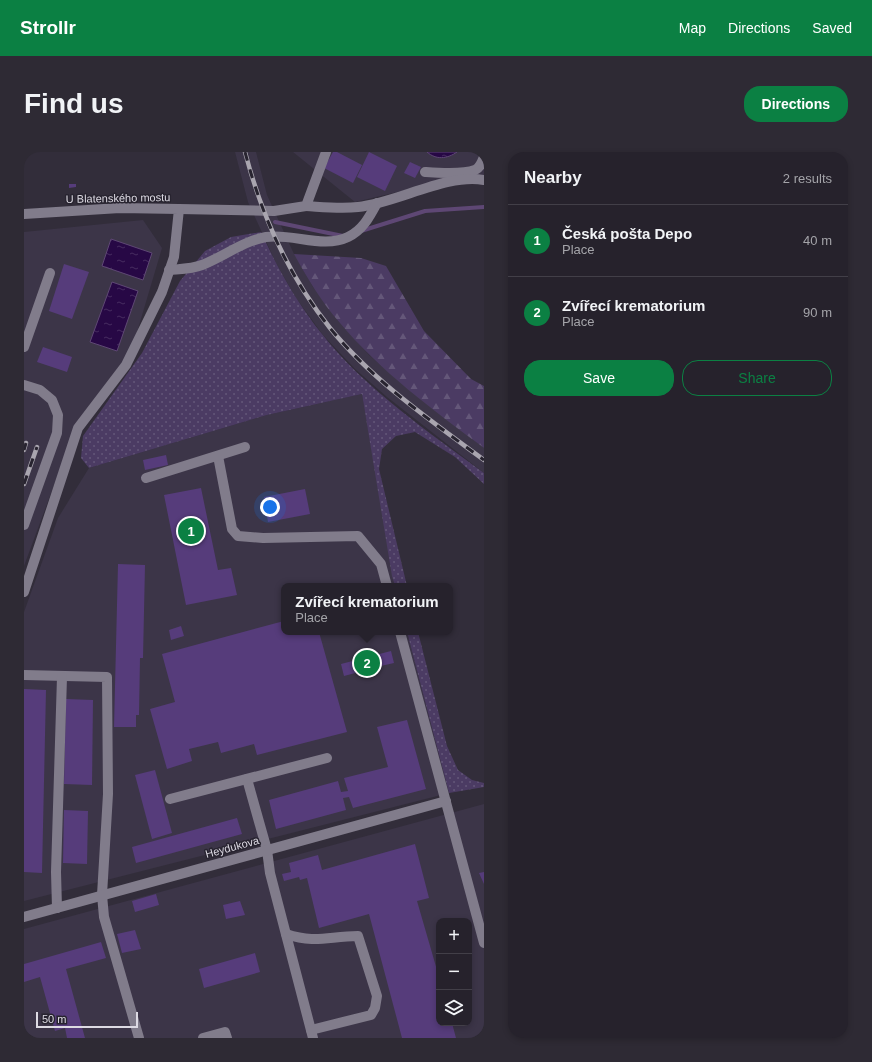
<!DOCTYPE html>
<meta charset="utf-8">
<style>
:root{--surface:#26222c;--page:#2e2a34;--text:#f1f3f6;--muted:#a4a4a9;--line:#423f48;--accent:#0b8043}
body{margin:0;font-family:Arial,sans-serif;background:var(--page);color:var(--text)}
.controls{position:absolute;right:12px;bottom:12px;display:grid;overflow:hidden;border-radius:8px;box-shadow:0 2px 6px #0003}
.controls button{width:36px;height:36px;display:grid;place-items:center;padding:0;border:0;border-bottom:1px solid var(--line);background:var(--surface);color:var(--text);font:20px sans-serif}
.scale{position:absolute;left:12px;bottom:10px;width:102px;box-sizing:border-box;padding-left:4px;border:2px solid #dddae3;border-top:0;font-size:11px;line-height:14px;white-space:nowrap;color:#dddae3;-webkit-text-stroke:3px #282430;paint-order:stroke}
.you{position:absolute;left:246px;top:355px;width:14px;height:14px;margin:-10px;border:3px solid #fff;border-radius:50%;background:#1a73e8;box-shadow:0 0 0 6px #1a73e833}
.badge{display:grid;place-items:center;width:26px;height:26px;border-radius:50%;background:var(--accent);color:#fff;font-size:13px;font-weight:700}
.pin{position:absolute;translate:-50% -50%;border:2px solid #fff;box-shadow:0 1px 4px #0006}
.popup{position:absolute;left:257px;top:431px;width:172px;height:52px;box-sizing:border-box;display:grid;place-content:center;border-radius:8px;background:var(--surface);filter:drop-shadow(0 1px 3px #0005);font-size:13px;white-space:nowrap;color:var(--muted)}
.popup b{font-size:15px;color:var(--text)}
.popup::after{content:'';position:absolute;left:50%;top:100%;margin-left:-8px;border:8px solid transparent;border-top-color:var(--surface)}
.list{margin:0;padding:0;list-style:none}
h2{display:flex;justify-content:space-between;align-items:center;height:52px;margin:0;padding:0 16px;font-size:17px}
h2 small{font-size:13px;font-weight:400;color:var(--muted)}
.list li{display:grid;grid-template-columns:26px 1fr auto;gap:12px;align-items:center;box-sizing:border-box;height:72px;padding:0 16px;border-top:1px solid var(--line)}
.list b{display:block;font-size:15px;white-space:nowrap}
.list p{margin:0;font-size:13px;white-space:nowrap;color:var(--muted)}
.list em{font-size:13px;font-style:normal;color:var(--muted)}
.actions{display:flex;gap:8px;padding:12px 16px}
.actions a{flex:1;padding:9px 0;border:1px solid var(--accent);border-radius:16px;text-align:center;font-size:14px;color:var(--accent)}
.actions .main{background:var(--accent);color:#fff}
.icon{flex:none;width:22px;height:22px;fill:none;stroke:currentColor;stroke-width:2;stroke-linecap:round;stroke-linejoin:round}
.map{position:relative;flex:none;width:460px;height:886px;overflow:hidden;border-radius:16px}
header{display:flex;align-items:center;gap:24px;box-sizing:border-box;height:56px;padding:0 20px;background:var(--accent);color:#fff}
header strong{font-size:19px}
nav{display:flex;gap:22px;margin-inline-start:auto;font-size:14px}
.intro{display:flex;align-items:center;justify-content:space-between;box-sizing:border-box;height:96px;padding:0 24px}
h1{margin:0;font-size:28px}
.button{padding:10px 18px;border-radius:16px;background:var(--accent);color:#fff;font-size:14px;font-weight:700}
main{display:flex;gap:24px;padding:0 24px}
aside{flex:1;background:var(--surface);border-radius:16px;box-shadow:0 2px 6px #0003}
.map>svg:first-child{display:block}
.built{fill:#3c3548;fill-rule:evenodd}
.grass{fill:url(#grass-dots)}
.forest{fill:url(#forest-firs)}
.water{fill:url(#water-ripples);stroke:#5e4774}
.lines{fill:none;stroke-linecap:round;stroke-linejoin:round}
.stream{stroke:#5e4774;stroke-width:4}
.building{fill:#563c7b}
.minor{stroke:#817c8b;stroke-width:10}
.rail-casing{stroke:#a9a5af;stroke-width:4.5}
.rail{stroke:#282430;stroke-width:3;stroke-dasharray:9;stroke-linecap:butt}
.labels{text-anchor:middle;stroke-width:3;stroke-linejoin:round;paint-order:stroke}
.street-label{font-size:11px;fill:#dddae3;stroke:#282430}
</style>
<header>
<strong>Strollr</strong>
<nav><a>Map</a><a>Directions</a><a>Saved</a></nav>
</header>
<div class="intro"><h1>Find us</h1><a class="button">Directions</a></div>
<main>
<div class="map">
<svg width="460" height="886" viewBox="0 0 460 886">
<defs>
<pattern id="grass-dots" width="8" height="8" patternUnits="userSpaceOnUse"><rect width="8" height="8" fill="#4b3b63"/><path d="M2 2h.1M6 6h.1" fill="none" stroke="#645779" stroke-width="1.8" stroke-linecap="round"/></pattern>
<pattern id="forest-firs" width="22" height="20" patternUnits="userSpaceOnUse"><rect width="22" height="20" fill="#4b3b63"/><path d="M5 1l3.5 6h-7zM16 11l3.5 6h-7z" fill="#645779"/></pattern>
<pattern id="water-ripples" width="26" height="14" patternUnits="userSpaceOnUse"><rect width="26" height="14" fill="#270845"/><path d="M2 4q2-2 4 0t4 0M15 11q2-2 4 0t4 0" fill="none" stroke="#462b60"/></pattern>
</defs>
<rect width="100%" height="100%" fill="#322d3a"/>
<g class="built">
<polygon points="211,0 232,0 243,43 270,102 289,135 315,170 345,203 376,230 460,296 460,321 363,245 331,217 299,183 272,146 252,111 224,50"/>
<polygon points="269,0 460,0 460,24 382,38 331,50"/>
<polygon points="119,68 138,96 108,197 52,274 0,414 0,80"/>
<polygon points="338,242 371,434 260,434 260,480 383,480 425,641 0,749 0,460 34,366 65,316 243,263"/>
<path d="M460,652V886H0V777ZM415,769H445V871H415Z"/>
</g>
<g class="grass">
<path d="M237,80C254,117 273,151 298,182C340,236 406,281 460,321V332L431,305L391,280L372,284L358,297L355,317L383,434H371L368,424L338,242L243,263L65,316L57,306L59,284L118,201L156,129L181,99L207,85Z"/>
<polygon points="383,480 394,480 423,594 434,618 448,628 460,631 460,635 425,641"/>
</g>
<path class="forest" d="M270,102L337,106L362,114L400,179L447,227L460,234V296C409,258 356,219 315,170C297,149 283,126 270,102Z"/>
<g class="water">
<path d="M403,0H433C423,7 412,8 403,0Z"/>
<polygon points="87,87 128,101 119,128 78,114"/>
<polygon points="88,130 114,139 93,199 66,190"/>
</g>
<g class="lines">
<g class="stream">
<polyline points="251,70 319,84"/>
<polyline points="337,79 401,59 460,55"/>
</g>
</g>
<g class="building">
<polygon points="309,0 313,0 338,13 329,31 300,16"/>
<polygon points="345,0 373,14 361,39 333,25"/>
<polygon points="386,10 397,15 391,26 380,21"/>
<polygon points="45,32 52,32 52,35 45,36"/>
<polygon points="40,112 65,120 48,167 25,159"/>
<polygon points="19,195 48,205 43,220 13,210"/>
<polygon points="142,303 144,313 121,318 119,308"/>
<polygon points="177,336 194,418 207,416 213,443 162,453 140,343"/>
<polygon points="281,337 286,362 244,370 240,345"/>
<polygon points="94,412 121,413 119,506 116,506 115,563 112,563 112,575 90,575"/>
<polygon points="260,469 260,480 295,480 323,580 233,603 230,592 197,601 194,590 165,597 168,609 143,617 126,557 151,550 138,502"/>
<polygon points="157,474 160,484 147,488 145,478"/>
<polygon points="367,499 370,511 348,516 349,520 345,524 341,523 339,519 320,524 317,512"/>
<polygon points="0,537 22,538 18,721 0,720"/>
<polygon points="42,547 69,548 68,633 40,632"/>
<polygon points="383,568 402,637 329,656 325,645 319,646 322,658 252,677 245,648 314,629 317,640 324,639 320,626 364,615 353,575"/>
<polygon points="131,618 148,681 128,687 111,623"/>
<polygon points="40,658 64,659 63,712 39,711"/>
<polygon points="213,666 218,682 112,711 108,695"/>
<polygon points="391,692 405,746 393,749 415,825 415,871 428,871 432,886 378,886 345,762 295,776 283,726 276,728 275,725 260,729 258,722 267,720 265,711 294,703 298,718"/>
<polygon points="460,720 460,732 455,721"/>
<polygon points="132,742 135,753 111,760 108,749"/>
<polygon points="216,749 221,763 202,767 199,753"/>
<polygon points="111,778 117,797 98,801 93,782"/>
<polygon points="77,790 82,806 42,817 61,886 43,886 41,876 31,879 16,825 0,830 0,812"/>
<polygon points="231,801 236,820 180,836 175,817"/>
</g>
<g class="lines">
<g class="minor">
<path d="M401,20C414,21 438,23 451,18C456,16 458,10 460,5"/>
<path d="M282,54C299,55 317,57 334,55C373,51 423,21 460,28"/>
<polyline points="155,57 250,59 282,54 302,0"/>
<polyline points="0,62 96,56 155,57 150,105 138,140 102,213 54,276 0,440"/>
<path d="M145,118C155,117 168,117 178,113C199,105 219,89 242,85C269,81 299,97 324,85C339,78 346,64 353,51"/>
<polyline points="0,195 26,121"/>
<polyline points="0,233 16,238 28,248 34,263 33,281 0,373"/>
<polyline points="194,304 208,377 214,384 239,386 334,384 357,412 363,434"/>
<polyline points="122,326 221,295"/>
<polyline points="376,480 460,791"/>
<polyline points="0,523 83,525 84,642 78,743 80,765 115,886"/>
<polyline points="223,627 243,698 246,721 289,886"/>
<polyline points="146,647 303,606"/>
<polyline points="33,756 32,720 38,525"/>
<polyline points="0,765 422,649"/>
<path d="M262,782C292,792 305,784 334,784L353,844L351,856L347,863L287,878"/>
<polyline points="179,886 201,880 203,886"/>
</g>
<g class="rail-casing">
<g id="rail">
<path d="M221,0C238,65 264,123 306,176C348,228 407,269 460,308"/>
<polyline points="0,298 2,291"/>
<polyline points="0,332 13,295"/>
</g>
</g>
<use href="#rail" class="rail"/>
</g>
<g class="labels">
<g class="street-label">
<text transform="translate(94 46) rotate(-1)" y="4">U Blatenského mostu</text>
<text transform="translate(208 695) rotate(-15)" y="4">Heydukova</text>
</g>
</g>
</svg>
<div class="controls">
<button>+</button>
<button>−</button>
<button><svg class="icon" aria-label="layers" viewBox="0 0 24 24"><path d="M12 4l9 5-9 5-9-5zM3 14l9 5 9-5"/></svg></button>
</div>
<div class="scale">50 m</div>
<div class="you"></div>
<div class="pin badge" style="left:167px;top:379px">1</div>
<div class="pin badge" style="left:343px;top:511px">2</div>
<div class="popup"><b>Zvířecí krematorium</b>Place</div>
</div>
<aside>
<h2>Nearby<small>2 results</small></h2>
<ul class="list">
<li><span class="badge">1</span><div><b>Česká pošta Depo</b><p>Place</p></div><em>40 m</em></li>
<li><span class="badge">2</span><div><b>Zvířecí krematorium</b><p>Place</p></div><em>90 m</em></li>
</ul>
<div class="actions"><a class="main">Save</a><a>Share</a></div>
</aside>
</main>
